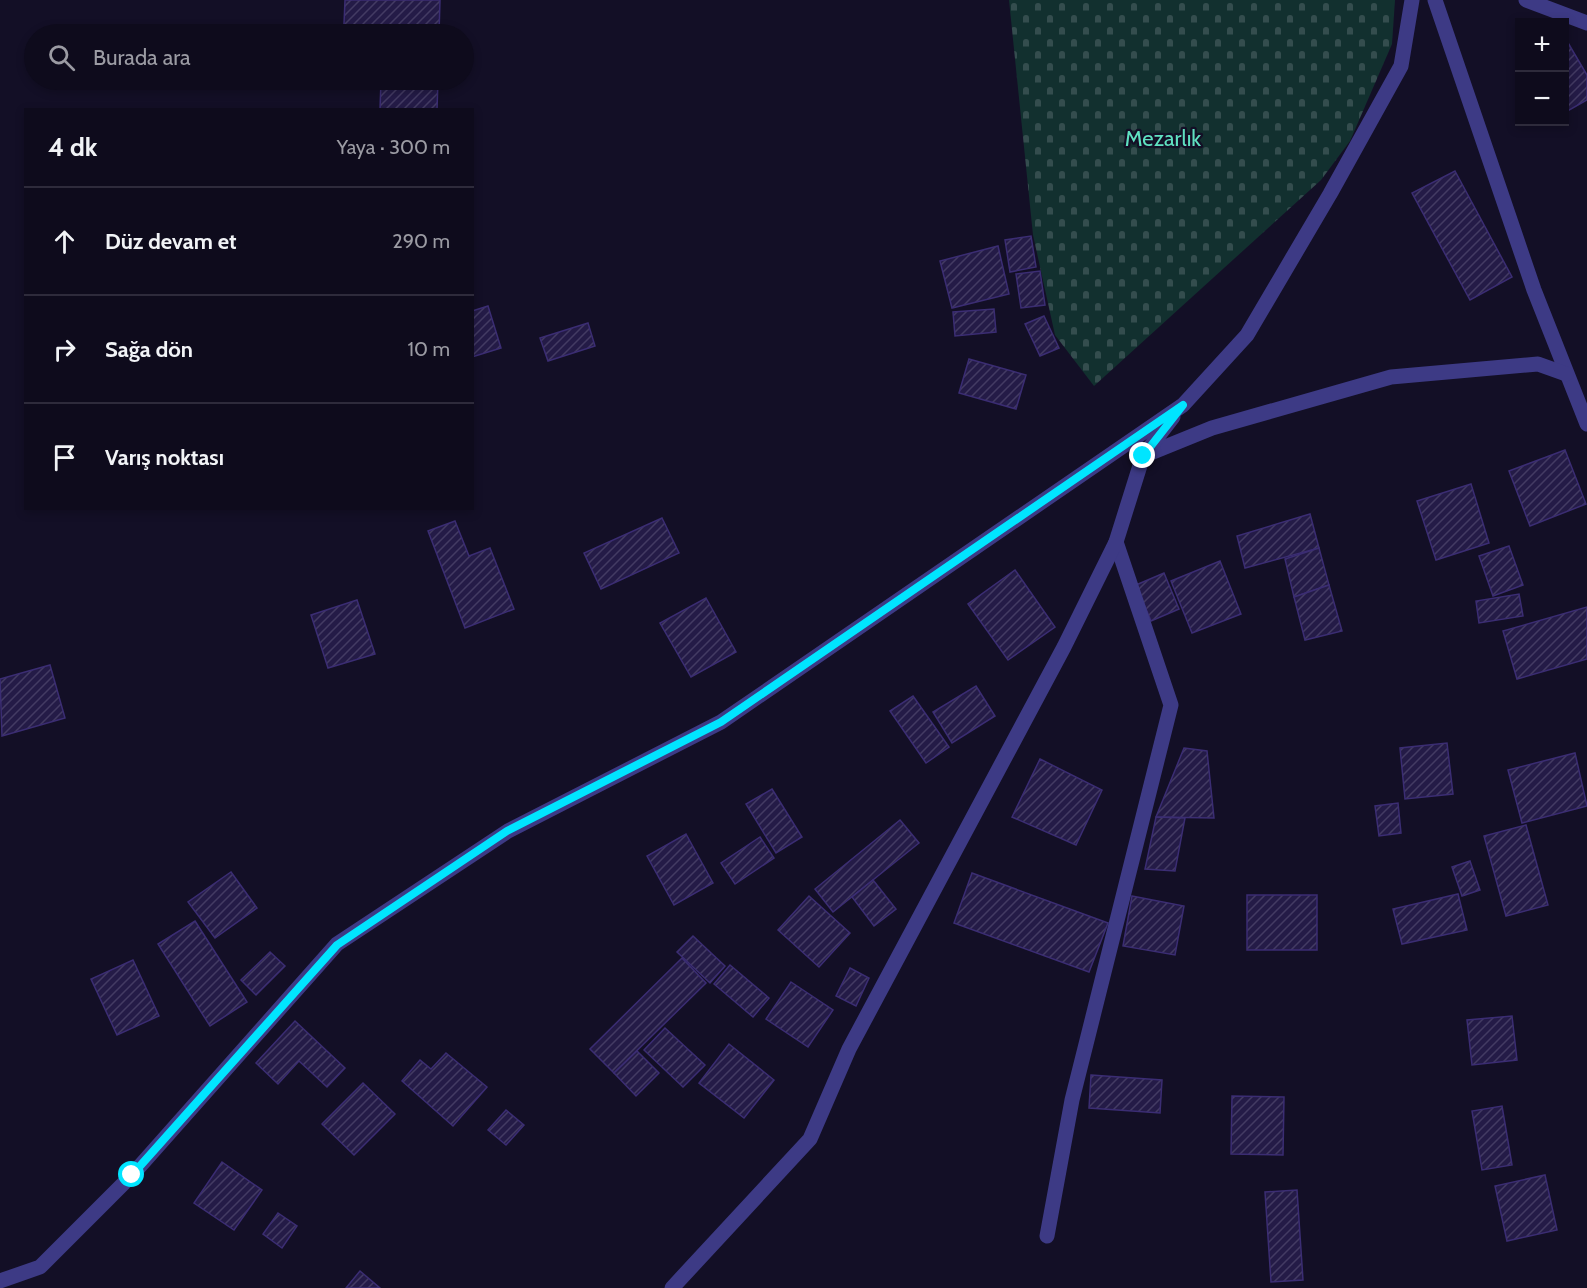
<!DOCTYPE html>
<html lang="tr">
<meta charset="utf-8">
<style>
:root{--surface:#0e0b1c;--page:#171425;--text:#f1f3f6;--muted:#9b9ba3;--line:#2e2b3b}
body{margin:0;font-family:Cabin,sans-serif;background:var(--page);color:var(--text)}
.controls{position:absolute;right:18px;top:18px;display:grid;overflow:hidden;border-radius:0px;box-shadow:0 3px 9px #0003}
.controls button{width:54px;height:54px;display:grid;place-items:center;padding:0;border:0;border-bottom:2px solid var(--line);background:var(--surface);color:var(--text);font:30px sans-serif}
.stop{position:absolute;width:18px;height:18px;margin:-14px;border:4px solid #00e5ff;border-radius:50%;background:#fff}
.stop.end{background:#00e5ff;border-color:#fff;box-shadow:0 2px 6px #0008}
.list{margin:0;padding:0;list-style:none}
h2{display:flex;justify-content:space-between;align-items:center;height:78px;margin:0;padding:0 24px;font-size:26px}
h2 small{font-size:20px;font-weight:400;color:var(--muted)}
.list li{display:grid;grid-template-columns:39px 1fr auto;gap:18px;align-items:center;box-sizing:border-box;height:108px;padding:0 24px;border-top:2px solid var(--line)}
.list b{display:block;font-size:22px;white-space:nowrap}
.list em{font-size:20px;font-style:normal;color:var(--muted)}
.icon{flex:none;width:33px;height:33px;fill:none;stroke:currentColor;stroke-width:2;stroke-linecap:round;stroke-linejoin:round}
.map{position:relative;flex:none;width:1587px;height:1288px;overflow:hidden}
.search{position:absolute;background:var(--surface);box-shadow:0 3px 9px #0003;left:24px;top:24px;width:450px;height:66px;display:flex;align-items:center;gap:15px;box-sizing:border-box;padding:0 21px;border-radius:33px;color:var(--muted);font-size:22px}
.panel{position:absolute;background:var(--surface);box-shadow:0 3px 9px #0003;left:24px;top:108px;width:450px;height:402px;border-radius:0px}
.map>svg:first-child{display:block}
.cemetery{fill:url(#cemetery-stones)}
.building{fill:url(#building-hatch);stroke:#3b2d73;stroke-width:1.5}
.lines{fill:none;stroke-linecap:round;stroke-linejoin:round}
.minor{stroke:#3d3a85;stroke-width:15}
.route{stroke:#00e5ff;stroke-width:8}
.labels{text-anchor:middle;stroke-width:4.5;stroke-linejoin:round;paint-order:stroke}
.park-label{font-size:22px;fill:#5fe0c0;stroke:#130f26}
</style>
<div class="map">
<svg width="1587" height="1288" viewBox="0 0 1587 1288">
<defs>
<pattern id="cemetery-stones" width="16" height="16" patternUnits="userSpaceOnUse" patternTransform="scale(1.5)"><rect width="16" height="16" fill="#12302f"/><path d="M2 7V4a2 2 0 0 1 4 0v3zM10 15v-3a2 2 0 0 1 4 0v3z" fill="#344d4e"/></pattern>
<pattern id="building-hatch" width="6" height="6" patternUnits="userSpaceOnUse" patternTransform="scale(1.5)"><rect width="6" height="6" fill="#241b47"/><path d="M-1 1l2-2M0 6l6-6M5 7l2-2" fill="none" stroke="#433b63"/></pattern>
</defs>
<rect width="100%" height="100%" fill="#130f26"/>
<polygon class="cemetery" points="1009,0 1395,0 1392,44 1350,141 1321,180 1094,386 1055,335 1033,235"/>
<g class="building">
<polygon points="345,0 440,0 439,34 348,34 344,24"/>
<polygon points="1564,36 1587,75 1587,100 1564,113"/>
<polygon points="381,80 438,80 437,110 380,110"/>
<polygon points="1455,171 1512,277 1470,300 1412,193"/>
<polygon points="1031,236 1036,267 1010,272 1005,240"/>
<polygon points="998,246 1009,294 952,308 940,261"/>
<polygon points="1040,271 1045,305 1021,308 1016,274"/>
<polygon points="488,306 501,348 472,357 472,311"/>
<polygon points="994,309 996,332 955,336 953,312"/>
<polygon points="1044,316 1059,348 1040,356 1025,324"/>
<polygon points="588,323 595,346 548,361 540,338"/>
<polygon points="969,359 1026,375 1016,409 959,393"/>
<polygon points="1565,450 1586,504 1530,526 1509,471"/>
<polygon points="1471,484 1489,543 1436,560 1417,501"/>
<polygon points="1310,514 1319,548 1245,568 1237,536"/>
<polygon points="662,518 679,553 601,589 584,553"/>
<polygon points="455,521 469,556 490,548 514,609 465,628 428,531"/>
<polygon points="1509,546 1523,585 1493,596 1479,556"/>
<polygon points="1319,548 1329,585 1294,597 1285,559"/>
<polygon points="1220,561 1241,614 1192,633 1171,581"/>
<polygon points="1015,570 1055,627 1008,660 968,604"/>
<polygon points="1164,573 1179,609 1151,621 1136,585"/>
<polygon points="1329,585 1342,631 1305,640 1294,597"/>
<polygon points="1519,594 1523,616 1479,623 1476,601"/>
<polygon points="706,598 736,652 691,677 660,623"/>
<polygon points="357,600 375,654 328,668 311,615"/>
<polygon points="1587,607 1587,659 1517,679 1503,631"/>
<polygon points="50,665 65,718 2,736 0,679"/>
<polygon points="976,686 995,716 952,743 933,712"/>
<polygon points="913,696 949,747 926,763 890,711"/>
<polygon points="1447,743 1453,794 1405,799 1400,748"/>
<polygon points="1184,748 1207,751 1214,818 1156,817"/>
<polygon points="1575,753 1587,806 1522,823 1508,770"/>
<polygon points="1040,759 1102,790 1076,845 1012,817"/>
<polygon points="772,789 802,837 776,853 746,804"/>
<polygon points="1398,803 1401,833 1379,836 1375,806"/>
<polygon points="1156,817 1185,818 1175,871 1145,869"/>
<polygon points="900,820 919,843 833,912 815,889"/>
<polygon points="1526,825 1548,905 1506,916 1484,836"/>
<polygon points="686,834 713,883 674,905 647,856"/>
<polygon points="760,837 774,858 735,884 721,863"/>
<polygon points="1470,861 1480,890 1462,896 1452,867"/>
<polygon points="231,872 257,908 215,938 188,902"/>
<polygon points="972,873 1108,923 1089,972 954,923"/>
<polygon points="873,880 896,909 874,926 852,897"/>
<polygon points="1458,894 1467,930 1402,944 1393,909"/>
<rect x="1247" y="895" width="70" height="55"/>
<polygon points="809,896 850,933 819,967 778,930"/>
<polygon points="1132,896 1184,906 1175,955 1123,946"/>
<polygon points="195,921 247,1002 210,1026 158,944"/>
<polygon points="693,936 725,966 710,983 677,952"/>
<polygon points="270,952 285,966 256,995 241,980"/>
<polygon points="682,958 706,983 614,1073 590,1049"/>
<polygon points="133,960 159,1016 117,1035 91,979"/>
<polygon points="730,965 769,998 753,1017 714,984"/>
<polygon points="850,968 869,978 856,1006 836,996"/>
<polygon points="791,982 833,1010 808,1047 766,1019"/>
<polygon points="1512,1016 1517,1060 1472,1065 1467,1020"/>
<polygon points="295,1021 345,1068 327,1087 299,1061 278,1084 256,1063"/>
<polygon points="665,1028 705,1065 683,1087 644,1050"/>
<polygon points="729,1044 774,1080 744,1118 699,1083"/>
<polygon points="637,1051 659,1073 636,1096 614,1073"/>
<polygon points="446,1053 487,1087 453,1126 402,1081 420,1060 431,1069"/>
<polygon points="1091,1075 1162,1080 1160,1113 1089,1108"/>
<polygon points="363,1083 395,1114 354,1155 322,1124"/>
<polygon points="1232,1096 1284,1097 1283,1155 1231,1154"/>
<polygon points="1502,1106 1512,1165 1482,1170 1472,1111"/>
<polygon points="506,1110 524,1125 506,1145 488,1130"/>
<polygon points="222,1162 262,1190 234,1230 194,1203"/>
<polygon points="1545,1175 1557,1230 1507,1241 1495,1186"/>
<polygon points="1297,1190 1303,1280 1271,1282 1265,1192"/>
<polygon points="278,1213 297,1226 282,1248 263,1234"/>
<polygon points="360,1271 380,1288 346,1288"/>
</g>
<g class="lines">
<g class="minor">
<polyline points="1435,0 1534,290 1587,424"/>
<polyline points="1526,0 1587,23"/>
<polyline points="1143,456 1212,428 1391,377 1538,364 1566,374"/>
<polyline points="1047,1236 1072,1100 1171,705 1116,542"/>
<polyline points="0,1281 40,1267 132,1175 337,944 508,831 721,722 1183,405 1247,335 1330,194 1401,66 1412,0"/>
<polyline points="672,1288 810,1139 849,1049 1064,647 1116,542 1143,456 1173,417"/>
</g>
</g>
<g class="lines">
<polyline class="route" points="132,1175 337,945 507,831 721,722 1183,405 1143,456"/>
</g>
<g class="labels">
<g class="park-label">
<text x="1163" y="146">Mezarlık</text>
</g>
</g>
</svg>
<div class="controls">
<button>+</button>
<button>−</button>
</div>
<div class="stop" style="left:132px;top:1175px"></div>
<div class="stop end" style="left:1143px;top:456px"></div>
<div class="search"><svg class="icon" aria-label="search" viewBox="0 0 24 24"><circle cx="10" cy="10" r="6"/><path d="M15 15l6 6"/></svg>Burada ara</div>
<section class="panel">
<h2>4 dk<small>Yaya · 300 m</small></h2>
<ul class="list">
<li><svg class="icon" aria-label="ahead" viewBox="0 0 24 24"><path d="M12 20V5M6 11l6-6 6 6"/></svg><div><b>Düz devam et</b></div><em>290 m</em></li>
<li><svg class="icon" aria-label="right" viewBox="0 0 24 24"><path d="M7 20v-9h11M14 6l5 5-5 5"/></svg><div><b>Sağa dön</b></div><em>10 m</em></li>
<li><svg class="icon" aria-label="arrive" viewBox="0 0 24 24"><path d="M6 21V4h12l-3 4 3 4H6"/></svg><div><b>Varış noktası</b></div></li>
</ul>
</section>
</div>
